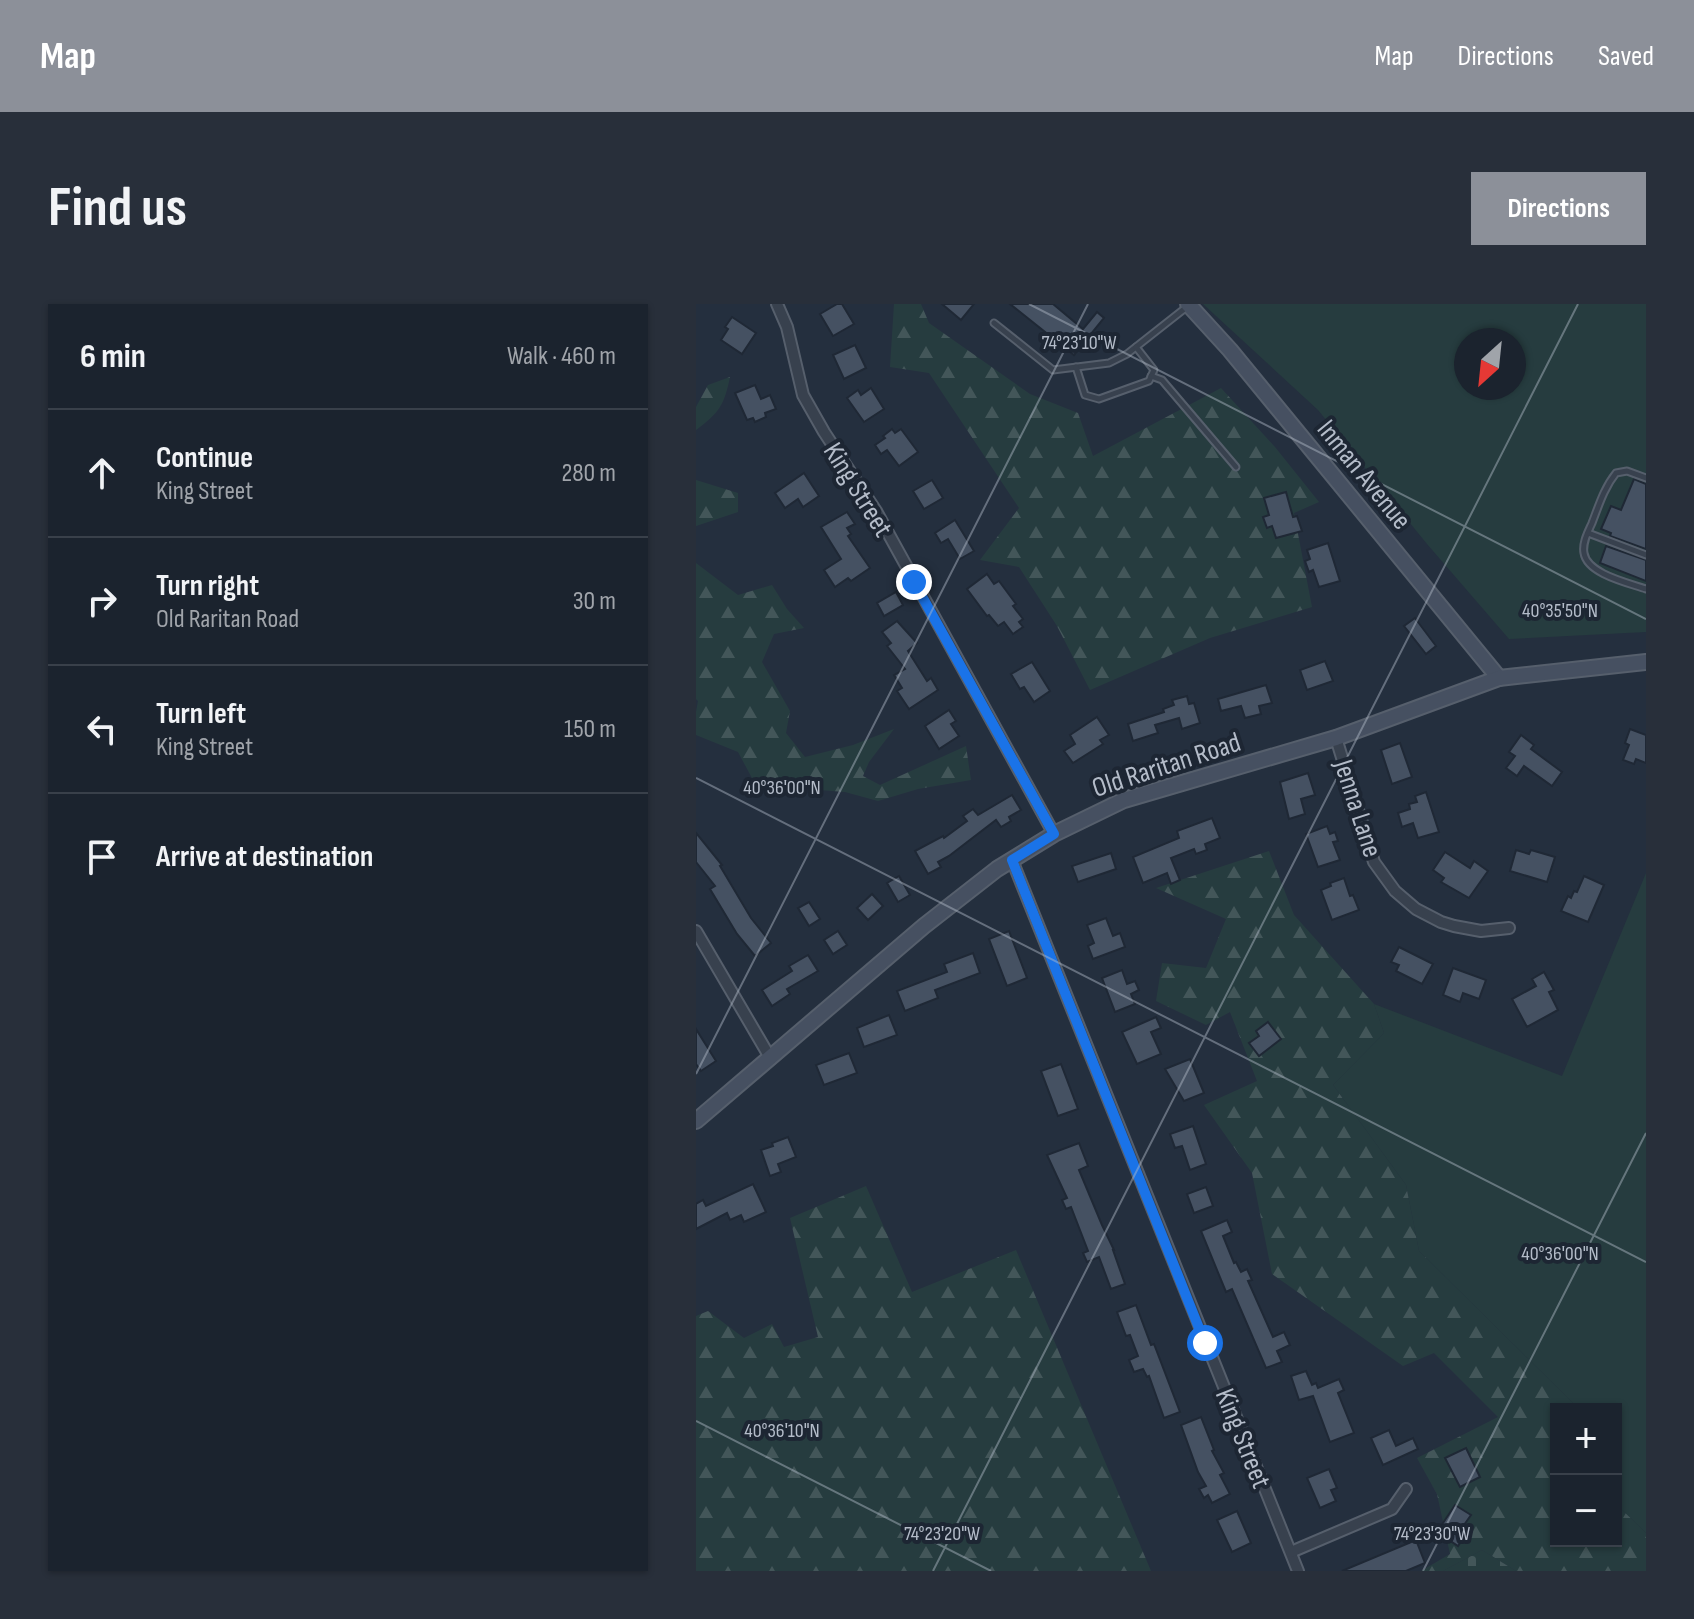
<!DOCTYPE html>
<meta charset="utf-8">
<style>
:root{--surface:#1b232e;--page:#282f3a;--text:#f1f3f6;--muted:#a0a4aa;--line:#39404a;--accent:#8c9099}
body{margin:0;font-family:"Sofia Sans Condensed",sans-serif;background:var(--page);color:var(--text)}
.controls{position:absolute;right:24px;bottom:24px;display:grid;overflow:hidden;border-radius:0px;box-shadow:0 2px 6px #0004}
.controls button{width:72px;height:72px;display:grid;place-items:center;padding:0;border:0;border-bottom:2px solid var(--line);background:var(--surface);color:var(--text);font:40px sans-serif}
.compass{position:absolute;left:758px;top:24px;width:72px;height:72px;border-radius:50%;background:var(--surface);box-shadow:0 2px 6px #0004;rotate:207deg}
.stop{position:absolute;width:24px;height:24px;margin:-18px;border:6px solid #1a73e8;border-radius:50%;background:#fff}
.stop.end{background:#1a73e8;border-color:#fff;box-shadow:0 2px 8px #0008}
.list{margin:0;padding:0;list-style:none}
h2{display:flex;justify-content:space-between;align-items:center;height:104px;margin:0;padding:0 32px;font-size:34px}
h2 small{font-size:26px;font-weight:400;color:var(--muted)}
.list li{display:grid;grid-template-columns:52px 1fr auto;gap:24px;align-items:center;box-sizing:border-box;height:128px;padding:0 32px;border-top:2px solid var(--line)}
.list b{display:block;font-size:30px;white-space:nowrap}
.list p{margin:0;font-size:26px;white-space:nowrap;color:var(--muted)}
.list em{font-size:26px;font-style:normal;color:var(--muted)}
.icon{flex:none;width:44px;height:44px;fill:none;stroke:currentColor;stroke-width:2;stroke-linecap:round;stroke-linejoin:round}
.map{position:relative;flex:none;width:950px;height:1267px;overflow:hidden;border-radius:0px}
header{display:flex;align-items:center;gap:48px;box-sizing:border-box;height:112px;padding:0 40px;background:var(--accent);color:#fff}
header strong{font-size:38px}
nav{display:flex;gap:44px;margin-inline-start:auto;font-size:28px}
.intro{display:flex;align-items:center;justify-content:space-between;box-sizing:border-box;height:192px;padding:0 48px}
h1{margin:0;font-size:56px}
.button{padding:20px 36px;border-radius:0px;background:var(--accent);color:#fff;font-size:28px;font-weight:700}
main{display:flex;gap:48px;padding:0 48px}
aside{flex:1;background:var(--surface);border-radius:0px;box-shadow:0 2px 6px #0004}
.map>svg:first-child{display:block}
.grass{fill:#263c3f;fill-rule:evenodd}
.forest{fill:url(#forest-firs)}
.cemetery{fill:url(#cemetery-stones)}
.building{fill:#455162;stroke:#1f2835;stroke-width:2}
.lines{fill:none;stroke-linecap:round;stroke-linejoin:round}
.lane-casing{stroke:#565f6c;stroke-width:9}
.street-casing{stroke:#565f6c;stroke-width:14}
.secondary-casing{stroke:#565f6c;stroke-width:18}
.lane{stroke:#38414e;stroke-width:5}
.street{stroke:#38414e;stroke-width:10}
.secondary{stroke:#465061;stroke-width:14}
.route{stroke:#1a73e8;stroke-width:10}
.ticks{fill:none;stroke:#b4bcc9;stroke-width:2;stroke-opacity:0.45}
.labels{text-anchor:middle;stroke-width:8;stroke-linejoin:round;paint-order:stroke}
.street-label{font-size:28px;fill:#b4bcc9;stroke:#1d2633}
.ticks-label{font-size:20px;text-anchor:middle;fill:#b4bcc9;stroke:#1d2633;stroke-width:8;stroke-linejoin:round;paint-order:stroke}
</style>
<header>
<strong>Map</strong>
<nav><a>Map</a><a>Directions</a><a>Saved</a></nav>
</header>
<div class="intro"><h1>Find us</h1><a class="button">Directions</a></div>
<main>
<aside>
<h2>6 min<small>Walk · 460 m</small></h2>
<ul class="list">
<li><svg class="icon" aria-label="ahead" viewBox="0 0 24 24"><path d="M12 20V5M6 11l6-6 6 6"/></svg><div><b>Continue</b><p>King Street</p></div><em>280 m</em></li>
<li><svg class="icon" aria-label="right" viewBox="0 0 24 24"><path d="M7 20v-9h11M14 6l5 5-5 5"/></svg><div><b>Turn right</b><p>Old Raritan Road</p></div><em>30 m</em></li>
<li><svg class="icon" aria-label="left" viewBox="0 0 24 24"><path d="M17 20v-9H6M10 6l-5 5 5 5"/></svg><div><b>Turn left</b><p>King Street</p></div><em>150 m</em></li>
<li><svg class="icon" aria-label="arrive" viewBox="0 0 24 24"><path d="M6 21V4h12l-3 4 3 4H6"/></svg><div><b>Arrive at destination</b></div></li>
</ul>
</aside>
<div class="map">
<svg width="950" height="1267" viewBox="0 0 950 1267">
<defs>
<pattern id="forest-firs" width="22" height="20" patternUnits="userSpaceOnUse" patternTransform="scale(2)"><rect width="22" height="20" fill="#263c3f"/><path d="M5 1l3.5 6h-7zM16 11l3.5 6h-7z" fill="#435659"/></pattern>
<pattern id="cemetery-stones" width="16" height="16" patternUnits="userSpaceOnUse" patternTransform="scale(2)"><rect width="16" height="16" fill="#263c3f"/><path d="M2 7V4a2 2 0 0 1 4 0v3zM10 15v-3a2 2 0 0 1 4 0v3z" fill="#435659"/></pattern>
</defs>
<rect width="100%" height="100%" fill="#242f3e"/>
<g class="grass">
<path d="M507,0H950V328L813,335L731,240L622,106ZM770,36H818V84H770Z"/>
<polygon points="950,569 950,1229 920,1200 920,1105 883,1105 723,947 710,881 637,781 688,729 678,700 866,772"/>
</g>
<g class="forest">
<polygon points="198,0 225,0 233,19 334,90 382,109 397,152 525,84 579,143 623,198 598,209 616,303 514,334 394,386 361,322 323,263 284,256 323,204 233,69 194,63"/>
<path d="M34,73C28,101 24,108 0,126V103L12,81Z"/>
<polygon points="0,176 42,189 42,208 0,222"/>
<polygon points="0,259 42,291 76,281 91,305 108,324 78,330 66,358 94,407 90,429 109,453 157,441 198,425 173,458 167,472 184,481 270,442 275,476 222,485 182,497 149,488 85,483 63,487 42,448 0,431 0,408 2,397 0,395"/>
<polygon points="573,547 598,611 678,700 688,729 637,781 710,881 723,947 883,1105 860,1105 860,1237 920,1237 920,1200 950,1229 950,1267 820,1267 786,1246 747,1267 725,1267 754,1250 741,1190 721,1154 802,1113 738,1049 707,1062 576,970 556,869 508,801 561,777 534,708 510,721 460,697 466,659 510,664 530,615 460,584"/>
<polygon points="170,882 216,988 320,946 455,1267 0,1267 0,1012 12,1007 48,1034 76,1020 88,1043 122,1033 94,914"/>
</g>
<polygon class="cemetery" points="786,1246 820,1267 747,1267"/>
<g class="building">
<polygon points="141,0 146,0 158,20 137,32 124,10"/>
<polygon points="246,0 278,0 265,16"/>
<polygon points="314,0 357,0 387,25 401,8 408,14 378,51"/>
<polygon points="36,13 60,29 46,50 25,36 32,25 29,23"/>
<polygon points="159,41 170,64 148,75 137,51"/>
<polygon points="59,81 65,95 74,91 80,105 69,109 70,113 59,118 57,114 51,116 39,89"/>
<polygon points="175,84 188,105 168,118 151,94 162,86 165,91"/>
<polygon points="196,125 199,129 205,125 222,148 203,162 191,146 185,150 179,141 189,134 187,132"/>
<polygon points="108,169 123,192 107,203 102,195 89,204 79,189"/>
<polygon points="938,175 950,180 950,245 914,232 915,229 905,225 915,202 925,206"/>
<polygon points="236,176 247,194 228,205 217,187"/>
<polygon points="590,188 597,213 601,212 606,227 580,234 576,222 571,224 567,213 573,211 568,194"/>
<polygon points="151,208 159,220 151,224 155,230 152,232 174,264 155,277 152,274 139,283 128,266 145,255 125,223"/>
<polygon points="259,216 278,247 264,255 252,235 245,239 239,229"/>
<polygon points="632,239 644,277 623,283 617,266 613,268 609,257 614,255 611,246"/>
<polygon points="910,242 950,256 950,277 904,259"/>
<polygon points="291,270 298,280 303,277 320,300 317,302 327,315 323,318 327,323 317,330 308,318 302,322 293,311 291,312 271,285"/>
<polygon points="200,288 207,301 188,312 181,299"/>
<polygon points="719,314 740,342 730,350 708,322"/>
<polygon points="201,317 221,339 212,347 231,377 235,374 242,386 213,405 201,387 206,384 198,371 209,365 191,342 195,339 186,328"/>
<polygon points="629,357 637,377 611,386 604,366"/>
<polygon points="336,358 354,387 338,398 328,383 324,385 315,370"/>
<polygon points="570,381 576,399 563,402 565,410 549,414 545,402 525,407 522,395"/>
<polygon points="491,392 493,400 498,399 504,419 486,425 483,414 459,421 462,429 437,437 432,420 468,408 467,405 478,401 476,396"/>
<polygon points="253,406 260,417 255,420 263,432 243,445 229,422"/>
<polygon points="401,413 413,431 404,436 407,440 377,459 368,447 379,440 374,431"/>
<polygon points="934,425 950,431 950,459 940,455 938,460 927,456 933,441 929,439"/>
<polygon points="825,431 838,441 835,445 866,468 856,482 828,462 821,472 810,464 819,452 813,448"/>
<polygon points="704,439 716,473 696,480 685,446"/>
<polygon points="612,469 619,491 605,495 609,510 593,515 584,478"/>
<polygon points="730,488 743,528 722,534 717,519 706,523 702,509 714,505 713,500 721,498 719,492"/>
<polygon points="316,491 325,506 313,513 315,517 305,523 300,516 253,552 242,558 245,563 232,570 219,547 247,532 248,534 271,517 267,512 277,505 282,511"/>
<polygon points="516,514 524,534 509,540 511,546 500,550 498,545 475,554 484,576 475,580 471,569 447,579 437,553 483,534 481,527"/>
<polygon points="631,522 634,530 639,528 642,537 637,538 644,556 622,563 610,530"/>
<polygon points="0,529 26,561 24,562 55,614 75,639 59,652 41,630 14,585 19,582 0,558"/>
<polygon points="820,546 833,550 835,546 859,553 851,578 814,567"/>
<polygon points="749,548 774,564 778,557 792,567 773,594 745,578 748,574 737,566"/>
<polygon points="415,549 420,565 382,578 376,562"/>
<polygon points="203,572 214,591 202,598 191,579"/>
<polygon points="888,572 908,581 892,618 865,607 872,592 875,594 878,587 881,588"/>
<polygon points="648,574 654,592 657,591 663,606 636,616 625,586 635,582 634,579"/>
<polygon points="176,590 187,602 172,616 161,604"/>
<polygon points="113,598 124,615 113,622 102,604"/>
<polygon points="410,614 417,632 424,629 429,643 397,655 392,642 398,639 391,621"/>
<polygon points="142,627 151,641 137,650 128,636"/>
<polygon points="313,627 331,674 311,682 293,635"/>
<polygon points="703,643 737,660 726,680 700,667 703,661 695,658"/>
<polygon points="277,649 284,669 239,686 242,694 209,707 201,687 251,668 248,660"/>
<polygon points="112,651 122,667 91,685 94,690 76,702 66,686 96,667 93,662"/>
<polygon points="757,664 790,676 783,695 767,689 764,698 747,691"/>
<polygon points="426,666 431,680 439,677 443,686 435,690 439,700 419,708 406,674"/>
<polygon points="848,668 858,686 853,688 862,706 831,723 816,695 840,682 836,675"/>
<polygon points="193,711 201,731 168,743 161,724"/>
<polygon points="460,713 465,724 455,728 465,750 441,760 426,728"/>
<polygon points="572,718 585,735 563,752 553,739 563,732 560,727"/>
<polygon points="0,725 20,757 5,767 0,760"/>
<polygon points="153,749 161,769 128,781 120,761"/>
<polygon points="494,755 508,789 488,797 469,765"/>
<polygon points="365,760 382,805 362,812 345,767"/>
<polygon points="497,822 510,860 494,866 486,842 479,844 474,830"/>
<polygon points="92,833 100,853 82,860 85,868 74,872 65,846 77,842 76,839"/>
<polygon points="383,839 392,862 383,866 406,921 418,946 417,946 429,980 415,985 403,953 391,958 387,949 392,947 375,903 370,905 366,896 371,894 351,851"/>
<polygon points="57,880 70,908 48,918 45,911 34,916 31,909 0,925 0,900 7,896 10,902"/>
<polygon points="510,883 517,902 498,909 491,890"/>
<polygon points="531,916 536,928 527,932 538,959 540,958 545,968 551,965 556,976 552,977 577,1033 588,1028 594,1041 581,1047 586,1058 570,1064 536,985 530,988 505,927"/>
<polygon points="440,1001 455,1041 458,1040 484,1108 468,1114 453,1072 451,1073 447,1065 438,1068 433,1056 442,1052 434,1031 430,1032 421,1008"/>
<polygon points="610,1067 616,1081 620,1079 622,1084 643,1075 648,1086 642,1089 658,1129 634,1138 617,1092 603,1096 595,1072"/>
<polygon points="505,1113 518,1146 516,1147 528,1169 524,1171 534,1190 516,1199 512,1191 508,1194 503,1185 510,1182 502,1168 485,1121"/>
<polygon points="693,1126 700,1142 717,1134 722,1145 687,1161 675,1134"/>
<polygon points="770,1144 784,1173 764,1183 749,1154"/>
<polygon points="633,1165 641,1184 635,1186 640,1197 624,1204 611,1174"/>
<polygon points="759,1201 775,1211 768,1221 773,1225 762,1242 741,1228"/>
<polygon points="541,1207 555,1239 536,1248 521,1216"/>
<polygon points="720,1236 729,1259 710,1267 646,1267"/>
</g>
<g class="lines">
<g class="lane-casing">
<g id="lane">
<polyline points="298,19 357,66 413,59 431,50 492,2"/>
<polyline points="380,63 389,91 403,95 453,77 458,66 440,43"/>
<polyline points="455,72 466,76 540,163"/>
<path d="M950,174L931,167L920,169C908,184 903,201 896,219C892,228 886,239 888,249C891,270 933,279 950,285"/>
<polyline points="892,229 950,251"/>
</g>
</g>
<g class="street-casing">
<g id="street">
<polyline points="81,0 91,23 107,91 128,128 180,207 358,530"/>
<polyline points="640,434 678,558 699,587 720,605 745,618 758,622 785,627 813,624"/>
<polyline points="316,556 602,1267"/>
<polyline points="0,627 75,755"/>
<polyline points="595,1248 696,1205 710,1185"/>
</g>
</g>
<g class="secondary-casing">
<g id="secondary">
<polyline points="492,0 534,46 803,374"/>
<polyline points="0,817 228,622 301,565 358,530 428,496 640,434 803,374 950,358"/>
</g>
</g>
<use href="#lane" class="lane"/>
<use href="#street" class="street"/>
<use href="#secondary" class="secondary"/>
</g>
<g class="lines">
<polyline class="route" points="218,278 358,530 316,556 509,1039"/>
</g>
<path class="ticks" d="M333,0L950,315M0,474L950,958M0,770L392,0M0,1117L295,1267M237,1267L882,0M727,1267L950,829"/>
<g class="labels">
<g class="street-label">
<text transform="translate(669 170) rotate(51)" y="10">Inman Avenue</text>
<text transform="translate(163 185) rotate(58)" y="10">King Street</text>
<text transform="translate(470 460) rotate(-18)" y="10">Old Raritan Road</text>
<text transform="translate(663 504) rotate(72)" y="10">Jenna Lane</text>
<text transform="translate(548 1134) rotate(68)" y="10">King Street</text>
</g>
</g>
<g class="ticks-label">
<text x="383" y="45">74°23'10"W</text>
<text x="864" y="313">40°35'50"N</text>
<text x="86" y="490">40°36'00"N</text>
<text x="864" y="956">40°36'00"N</text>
<text x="86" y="1133">40°36'10"N</text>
<text x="246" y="1236">74°23'20"W</text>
<text x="736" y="1236">74°23'30"W</text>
</g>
</svg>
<div class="controls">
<button>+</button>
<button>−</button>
</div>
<svg class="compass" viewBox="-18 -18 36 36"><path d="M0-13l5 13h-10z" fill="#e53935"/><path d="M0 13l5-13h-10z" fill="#a0a4aa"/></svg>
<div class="stop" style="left:509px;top:1039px"></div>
<div class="stop end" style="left:218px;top:278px"></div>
</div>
</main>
